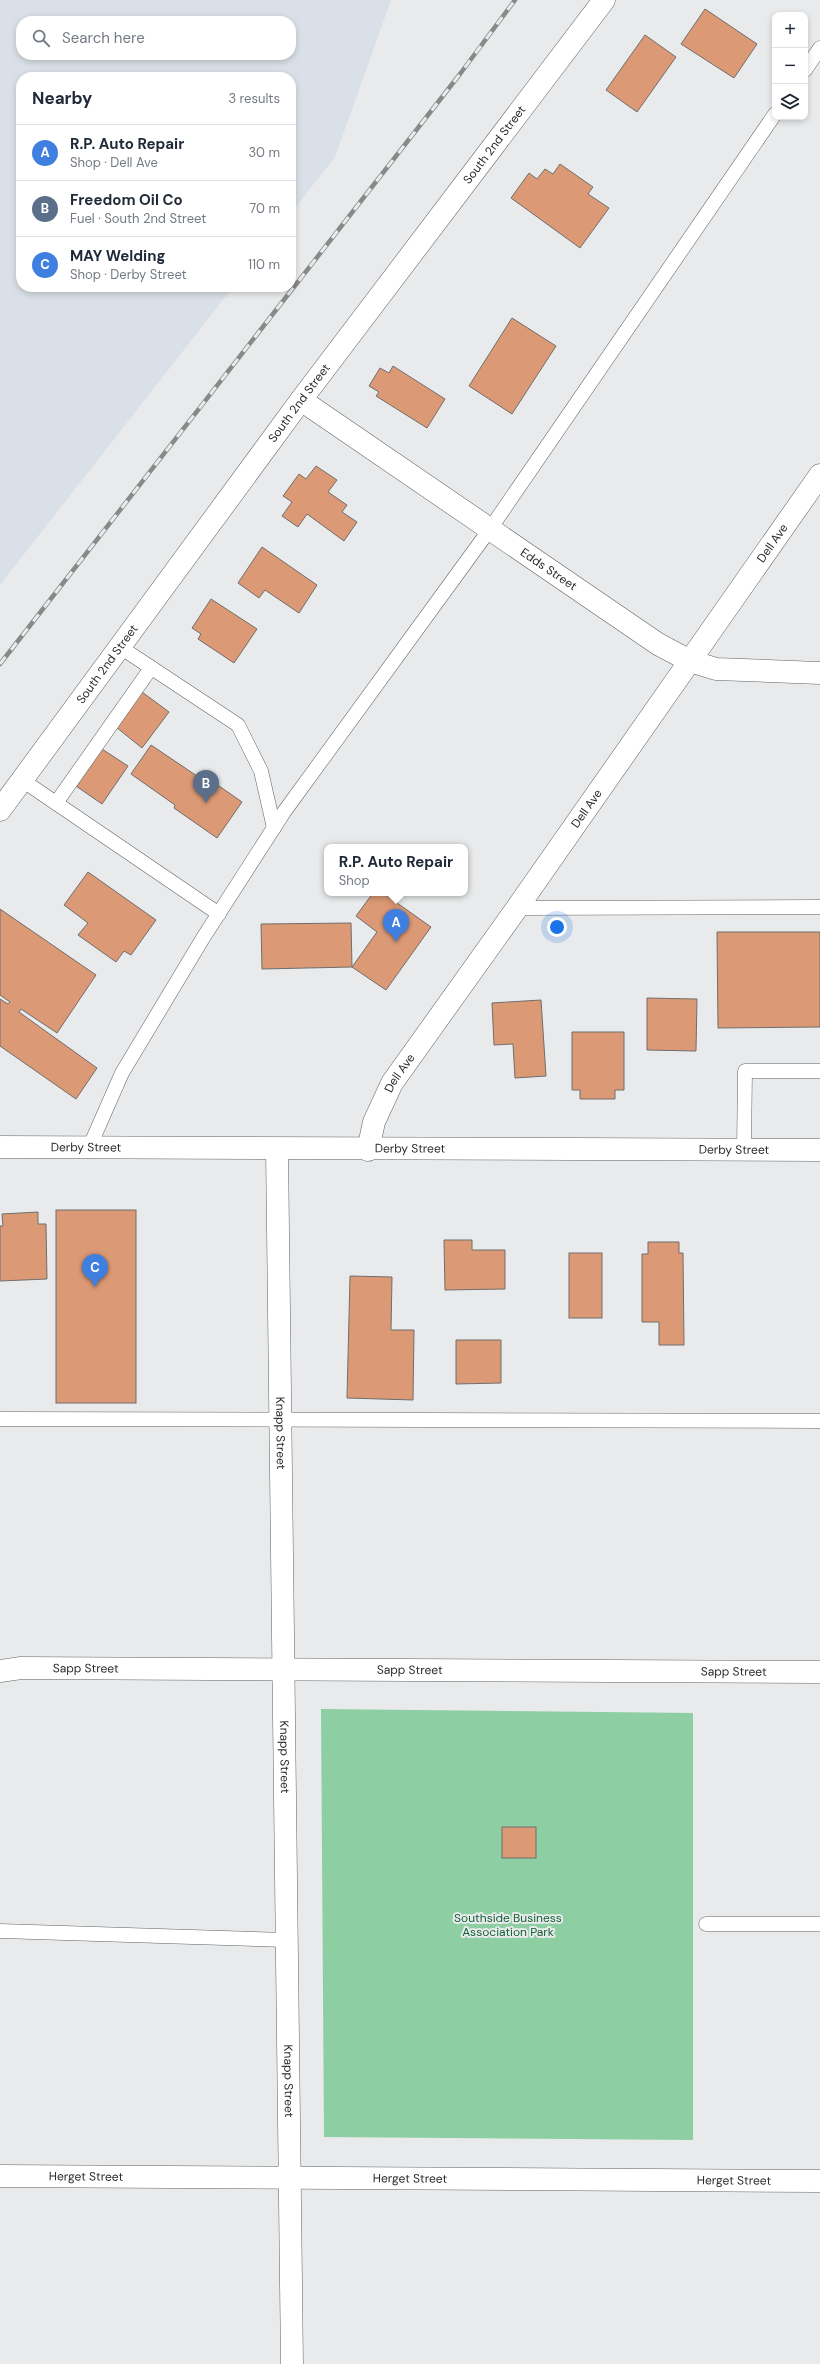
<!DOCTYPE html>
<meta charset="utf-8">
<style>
:root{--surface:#fff;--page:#f2f2f3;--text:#1f2937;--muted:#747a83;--line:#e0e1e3;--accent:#db2777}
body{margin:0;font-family:"DM Sans",sans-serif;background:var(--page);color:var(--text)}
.controls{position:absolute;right:12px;top:12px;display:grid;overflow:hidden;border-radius:8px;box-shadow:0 2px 6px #0003}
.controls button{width:36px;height:36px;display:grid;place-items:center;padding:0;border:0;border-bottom:1px solid var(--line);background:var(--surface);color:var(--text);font:20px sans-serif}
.you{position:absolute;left:557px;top:927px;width:14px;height:14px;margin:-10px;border:3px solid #fff;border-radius:50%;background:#1a73e8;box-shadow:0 0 0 6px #1a73e833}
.badge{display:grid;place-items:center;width:26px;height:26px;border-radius:50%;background:var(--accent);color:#fff;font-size:13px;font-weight:700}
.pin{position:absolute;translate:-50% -33px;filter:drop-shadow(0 1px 2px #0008)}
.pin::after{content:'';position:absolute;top:21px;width:14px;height:12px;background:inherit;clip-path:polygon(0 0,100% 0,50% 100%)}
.popup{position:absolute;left:324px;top:844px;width:144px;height:52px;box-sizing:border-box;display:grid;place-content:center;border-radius:8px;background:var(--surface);filter:drop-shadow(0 1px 3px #0005);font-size:13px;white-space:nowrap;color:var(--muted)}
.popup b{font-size:15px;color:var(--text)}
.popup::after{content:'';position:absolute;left:50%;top:100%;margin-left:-8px;border:8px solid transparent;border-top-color:var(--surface)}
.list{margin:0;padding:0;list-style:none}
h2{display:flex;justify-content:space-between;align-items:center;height:52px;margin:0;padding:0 16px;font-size:17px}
h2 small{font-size:13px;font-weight:400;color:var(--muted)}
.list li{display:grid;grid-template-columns:26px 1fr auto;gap:12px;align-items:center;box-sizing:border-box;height:56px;padding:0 16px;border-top:1px solid var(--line)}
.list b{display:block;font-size:15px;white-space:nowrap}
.list p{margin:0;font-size:13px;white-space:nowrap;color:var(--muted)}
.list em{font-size:13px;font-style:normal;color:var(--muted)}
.icon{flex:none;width:22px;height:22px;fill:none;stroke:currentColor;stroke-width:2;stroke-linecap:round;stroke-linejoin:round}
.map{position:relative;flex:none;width:820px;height:2364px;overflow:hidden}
.search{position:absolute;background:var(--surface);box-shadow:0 2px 6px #0003;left:16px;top:16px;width:280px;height:44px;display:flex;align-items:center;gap:10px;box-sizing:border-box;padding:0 14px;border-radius:16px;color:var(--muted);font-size:15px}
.panel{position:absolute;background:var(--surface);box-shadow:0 2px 6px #0003;left:16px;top:72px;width:280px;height:220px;border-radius:16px}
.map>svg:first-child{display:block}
.built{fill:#d9e0e7;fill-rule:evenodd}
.green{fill:#8dcfa2}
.building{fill:#db9975;stroke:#6f6e6d}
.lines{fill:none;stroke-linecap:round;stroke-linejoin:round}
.lane-casing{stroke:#616263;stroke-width:15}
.street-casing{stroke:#616263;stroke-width:23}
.secondary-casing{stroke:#616263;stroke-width:23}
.lane{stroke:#fff;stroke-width:14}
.street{stroke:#fff;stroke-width:22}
.secondary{stroke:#fff;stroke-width:22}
.rail-casing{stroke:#888989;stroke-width:4.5}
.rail{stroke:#e9eaeb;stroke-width:3;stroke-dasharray:9;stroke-linecap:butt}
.labels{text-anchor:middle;stroke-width:4;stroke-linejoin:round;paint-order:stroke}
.street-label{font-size:12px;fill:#292a2a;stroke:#e9eaeb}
.park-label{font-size:12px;fill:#136036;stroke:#e9eaeb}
</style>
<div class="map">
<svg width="820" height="2364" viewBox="0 0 820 2364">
<rect width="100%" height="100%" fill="#e9eaeb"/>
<path class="built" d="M0,0H391L335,157L291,213V77H21V287H233L0,585ZM21,21H291V55H21Z"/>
<polygon class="green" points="321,1709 693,1713 693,2140 324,2137"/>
<g class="building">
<polygon points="705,9 757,44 734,78 681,44"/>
<polygon points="645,35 676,57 637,112 606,90"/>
<polygon points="560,164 593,187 588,194 609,208 580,248 511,198 529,173 537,179 545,169 553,174"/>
<polygon points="512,318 556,346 512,414 469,386"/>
<polygon points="393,366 445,399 427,428 376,396 379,392 369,386 380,368 389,373"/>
<polygon points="316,466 337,480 328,492 347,505 342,512 357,522 344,541 307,514 298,527 282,516 292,502 283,496 299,474 306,479"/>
<polygon points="262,547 317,585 299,613 265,590 259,598 238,583"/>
<polygon points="211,599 257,629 234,663 198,639 201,634 192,628"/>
<polygon points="142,692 169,712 142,748 116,727"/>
<polygon points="151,745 197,776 199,772 242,802 217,838 174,808 175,805 131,774"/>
<polygon points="102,749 128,766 102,804 76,786"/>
<polygon points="88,872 156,920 131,955 124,951 116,962 78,935 88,923 64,905"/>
<polygon points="373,893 383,893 431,927 386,990 352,967 377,932 356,916"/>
<polygon points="0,909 96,975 57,1033 21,1009 19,1012 97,1068 76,1099 0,1046 0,999 8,1004 10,1002 0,995"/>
<polygon points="351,923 352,967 262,969 261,924"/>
<polygon points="717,932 820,932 820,1027 718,1028"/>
<polygon points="647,998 697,999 696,1051 647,1050"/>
<polygon points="541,1000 546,1076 515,1078 513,1044 494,1045 492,1003"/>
<polygon points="572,1032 624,1032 624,1090 615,1090 615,1099 580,1099 580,1090 572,1090"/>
<rect x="56" y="1210" width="80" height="193"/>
<polygon points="38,1212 38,1224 46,1224 47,1279 0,1281 0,1226 3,1226 2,1214"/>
<polygon points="444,1240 472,1240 472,1250 505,1250 505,1289 445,1290"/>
<polygon points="648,1242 679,1242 679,1253 683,1253 684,1345 659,1345 659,1322 642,1322 642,1254 648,1254"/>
<rect x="569" y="1253" width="33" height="65"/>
<polygon points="350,1276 392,1277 391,1330 414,1330 413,1400 347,1398"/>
<polygon points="456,1340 501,1340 501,1383 456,1384"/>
<rect x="502" y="1827" width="34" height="31"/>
</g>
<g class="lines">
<g class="lane-casing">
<g id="lane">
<polyline points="805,70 820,48"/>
<polyline points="120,647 238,725 261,771 274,828"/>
<polyline points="22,780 219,914"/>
<polyline points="56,803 151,668"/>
<polyline points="517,908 820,907"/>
<polyline points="89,1148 122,1073 203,938 284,812 490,529 775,114"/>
<polyline points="744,1150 745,1071 820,1071"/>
<polyline points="0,1419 820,1421"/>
<polyline points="706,1924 820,1924"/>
<polyline points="0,1931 286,1940"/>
</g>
</g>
<g class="street-casing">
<g id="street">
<path id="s1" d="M301,400L658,644L690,661L716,669L820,673"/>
<path id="s2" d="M277,1149L292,2364"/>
<path id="s3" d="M368,1150L374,1122L392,1083L517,908L820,475"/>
<path id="s4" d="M0,1671L21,1668L820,1672"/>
<path id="s5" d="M0,2176L820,2181"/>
</g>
</g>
<g class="secondary-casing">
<g id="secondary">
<path id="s6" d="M0,810L301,400L604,0"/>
<path id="s7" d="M0,1147L820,1150"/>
</g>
</g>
<use href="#lane" class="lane"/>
<use href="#street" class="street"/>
<use href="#secondary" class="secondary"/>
<g class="rail-casing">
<polyline id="rail" points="0,664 460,74 515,0"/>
</g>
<use href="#rail" class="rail"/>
</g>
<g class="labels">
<g class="street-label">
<text dy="4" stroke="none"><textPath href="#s6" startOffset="829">South 2nd Street</textPath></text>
<text dy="4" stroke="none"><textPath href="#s6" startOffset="505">South 2nd Street</textPath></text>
<text dy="4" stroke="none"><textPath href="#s3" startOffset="732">Dell Ave</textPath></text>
<text dy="4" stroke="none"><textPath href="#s1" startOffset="300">Edds Street</textPath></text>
<text dy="4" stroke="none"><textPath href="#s6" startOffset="181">South 2nd Street</textPath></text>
<text dy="4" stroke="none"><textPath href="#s3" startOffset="408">Dell Ave</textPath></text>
<text dy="4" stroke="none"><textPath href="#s3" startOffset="84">Dell Ave</textPath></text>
<text dy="4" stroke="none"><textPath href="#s7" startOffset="86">Derby Street</textPath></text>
<text dy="4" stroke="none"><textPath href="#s7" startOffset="410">Derby Street</textPath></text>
<text dy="4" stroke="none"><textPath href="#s7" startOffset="734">Derby Street</textPath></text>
<text dy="4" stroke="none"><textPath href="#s2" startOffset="284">Knapp Street</textPath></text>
<text dy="4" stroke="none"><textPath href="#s4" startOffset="86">Sapp Street</textPath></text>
<text dy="4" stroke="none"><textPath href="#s4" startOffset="410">Sapp Street</textPath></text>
<text dy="4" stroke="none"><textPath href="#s4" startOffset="734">Sapp Street</textPath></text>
<text dy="4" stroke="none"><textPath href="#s2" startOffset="608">Knapp Street</textPath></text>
<text dy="4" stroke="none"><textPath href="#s2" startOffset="932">Knapp Street</textPath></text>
<text dy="4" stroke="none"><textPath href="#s5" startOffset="86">Herget Street</textPath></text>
<text dy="4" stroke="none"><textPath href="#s5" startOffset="410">Herget Street</textPath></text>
<text dy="4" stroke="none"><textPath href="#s5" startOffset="734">Herget Street</textPath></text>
</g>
<g class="park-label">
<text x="508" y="1922">Southside Business<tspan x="508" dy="14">Association Park</tspan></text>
</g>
</g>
</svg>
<div class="controls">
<button>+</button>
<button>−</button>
<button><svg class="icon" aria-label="layers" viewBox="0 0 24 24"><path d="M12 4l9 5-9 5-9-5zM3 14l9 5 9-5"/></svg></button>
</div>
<div class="you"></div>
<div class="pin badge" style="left:396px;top:942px;background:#3f7fe0">A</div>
<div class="popup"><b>R.P. Auto Repair</b>Shop</div>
<div class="pin badge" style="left:206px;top:803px;background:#5c6f8a">B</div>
<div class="pin badge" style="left:95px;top:1287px;background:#3f7fe0">C</div>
<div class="search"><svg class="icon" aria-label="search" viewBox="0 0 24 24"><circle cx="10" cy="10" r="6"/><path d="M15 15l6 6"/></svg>Search here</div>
<section class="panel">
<h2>Nearby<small>3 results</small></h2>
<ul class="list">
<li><span class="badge" style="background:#3f7fe0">A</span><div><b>R.P. Auto Repair</b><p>Shop · Dell Ave</p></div><em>30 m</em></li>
<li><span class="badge" style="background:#5c6f8a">B</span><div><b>Freedom Oil Co</b><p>Fuel · South 2nd Street</p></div><em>70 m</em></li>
<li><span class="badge" style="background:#3f7fe0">C</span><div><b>MAY Welding</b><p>Shop · Derby Street</p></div><em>110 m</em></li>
</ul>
</section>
</div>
